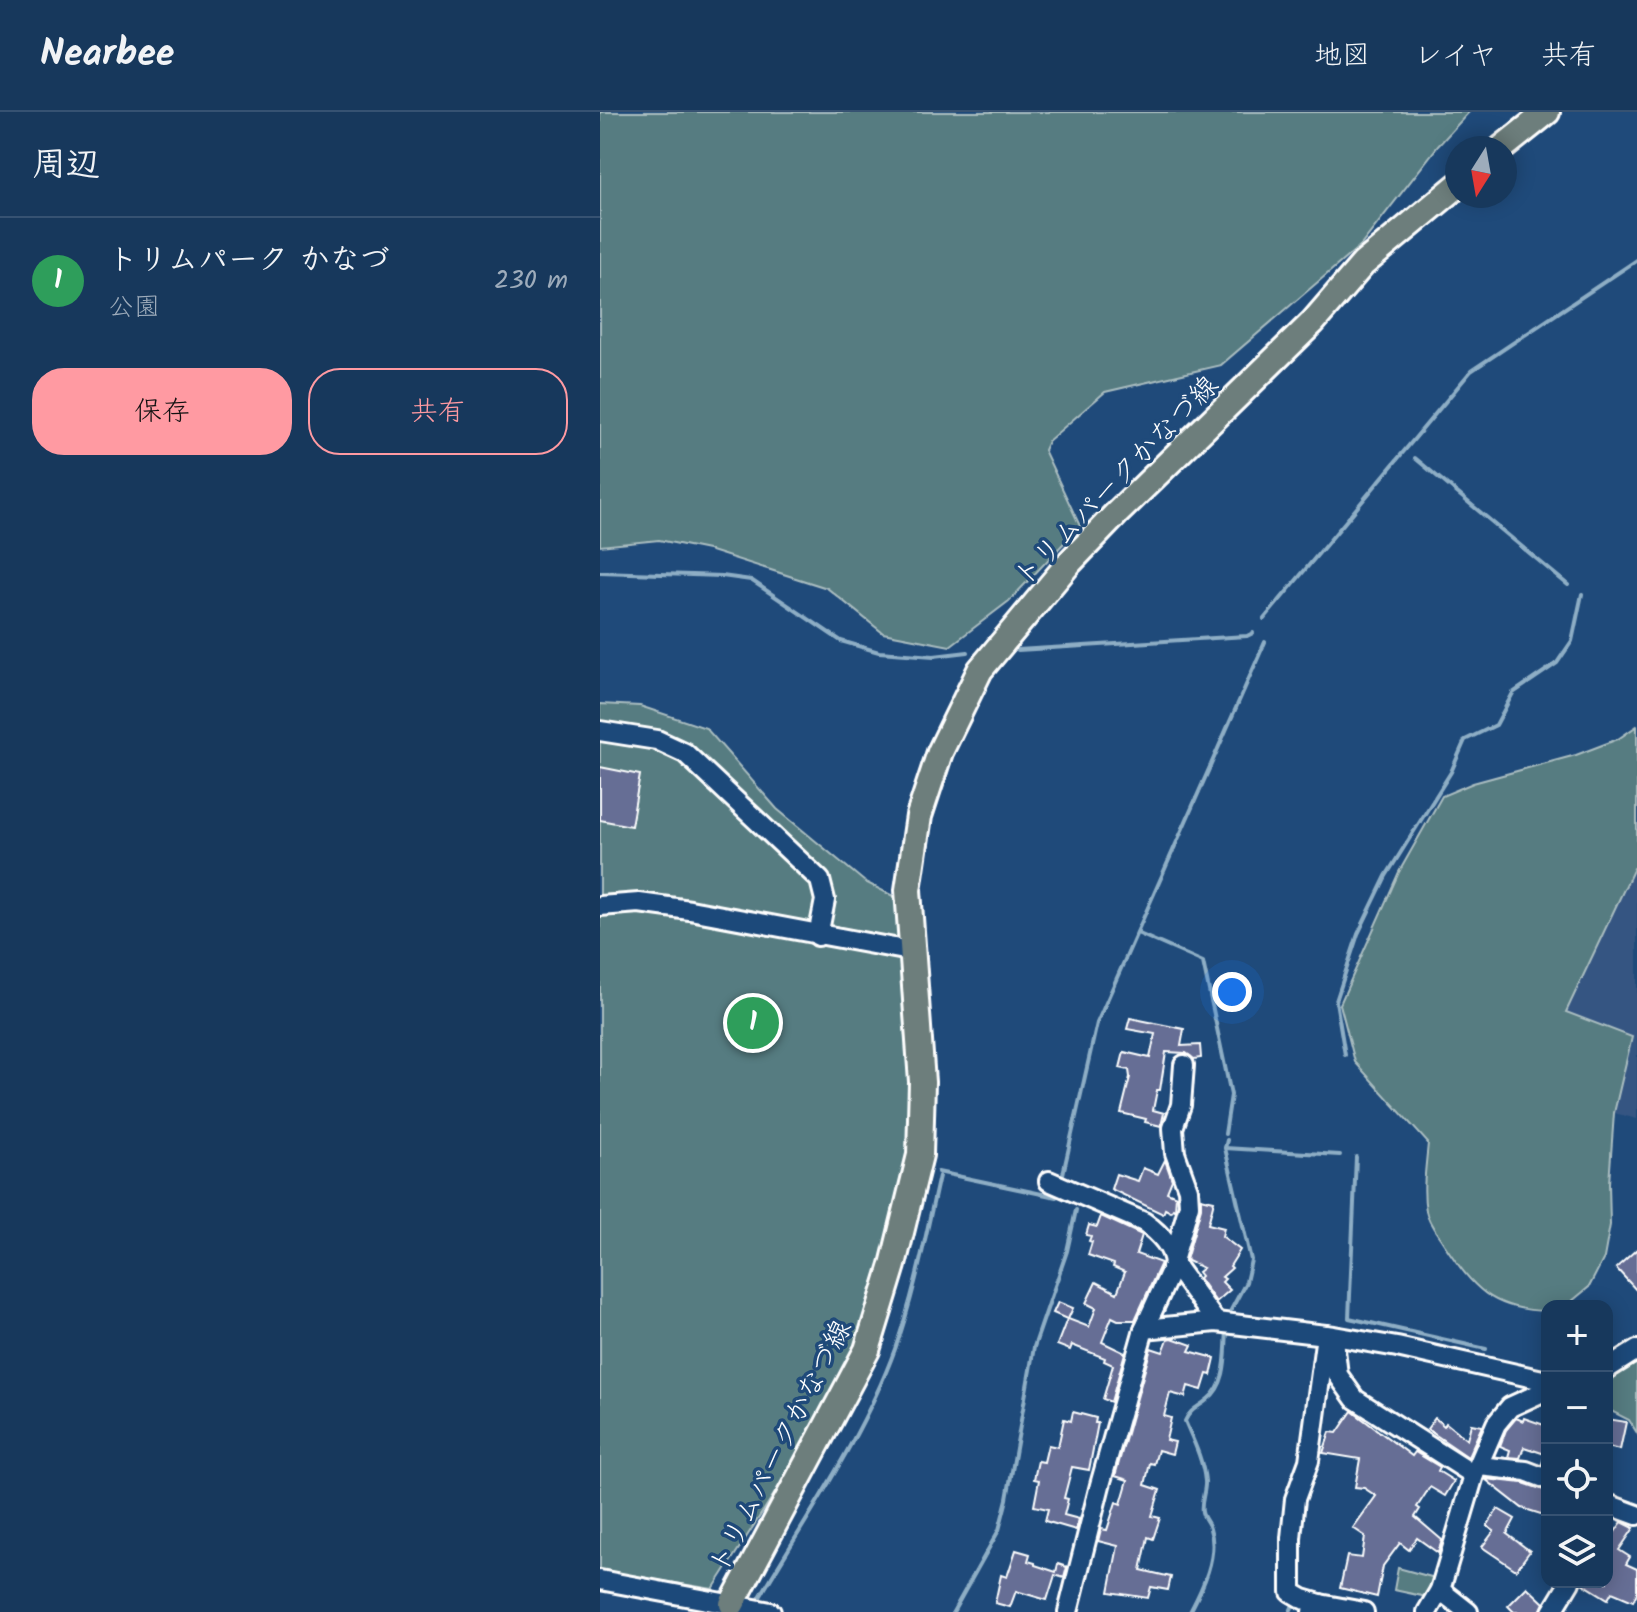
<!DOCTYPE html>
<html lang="ja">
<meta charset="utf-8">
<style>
:root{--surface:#17385c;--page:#203f62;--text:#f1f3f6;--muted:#9eacbb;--line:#365272;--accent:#ff9aa2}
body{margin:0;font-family:Kalam,"Klee One",sans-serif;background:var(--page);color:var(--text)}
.controls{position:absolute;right:24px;bottom:24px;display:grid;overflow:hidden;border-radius:16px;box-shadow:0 4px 20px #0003}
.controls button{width:72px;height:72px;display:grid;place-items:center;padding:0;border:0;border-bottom:2px solid var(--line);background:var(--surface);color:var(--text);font:40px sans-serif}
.compass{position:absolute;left:845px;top:24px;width:72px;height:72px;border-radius:50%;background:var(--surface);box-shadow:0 4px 20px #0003;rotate:191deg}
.you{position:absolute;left:632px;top:880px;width:28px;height:28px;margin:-20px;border:6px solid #fff;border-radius:50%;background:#1a73e8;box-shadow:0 0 0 12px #1a73e833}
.badge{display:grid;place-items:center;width:52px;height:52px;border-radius:50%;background:var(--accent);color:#fff;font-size:26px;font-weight:700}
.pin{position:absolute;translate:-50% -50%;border:4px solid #fff;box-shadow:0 2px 8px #0006}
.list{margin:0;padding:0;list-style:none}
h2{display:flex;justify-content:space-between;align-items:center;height:104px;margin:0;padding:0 32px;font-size:34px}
h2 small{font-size:26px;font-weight:400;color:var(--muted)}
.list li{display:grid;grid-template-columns:52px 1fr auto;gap:24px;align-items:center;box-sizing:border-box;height:128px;padding:0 32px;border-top:2px solid var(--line)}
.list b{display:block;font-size:30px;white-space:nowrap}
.list p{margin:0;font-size:26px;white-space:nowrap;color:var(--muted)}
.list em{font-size:26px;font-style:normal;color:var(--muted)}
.actions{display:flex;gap:16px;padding:24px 32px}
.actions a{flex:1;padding:18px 0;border:2px solid var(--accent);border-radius:32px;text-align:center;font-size:28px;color:var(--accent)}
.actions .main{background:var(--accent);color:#111}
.icon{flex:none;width:44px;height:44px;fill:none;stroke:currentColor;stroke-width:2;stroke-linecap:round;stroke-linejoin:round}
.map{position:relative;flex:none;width:1037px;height:1500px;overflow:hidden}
header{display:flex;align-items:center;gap:48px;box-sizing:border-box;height:112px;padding:0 40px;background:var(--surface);border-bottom:2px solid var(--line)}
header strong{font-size:38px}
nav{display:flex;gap:44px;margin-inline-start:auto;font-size:28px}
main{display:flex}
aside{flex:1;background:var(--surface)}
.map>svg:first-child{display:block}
.built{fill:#345582}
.green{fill:#567b81;stroke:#aabdc0;stroke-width:2}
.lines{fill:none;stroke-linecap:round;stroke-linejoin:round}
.stream{stroke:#8eaec5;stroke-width:4}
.building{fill:#666e95;stroke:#fff;stroke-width:2}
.minor-casing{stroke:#fff;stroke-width:24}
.major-casing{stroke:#fff;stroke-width:30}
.minor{stroke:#1f4a7a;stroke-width:18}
.major{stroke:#6d7e7c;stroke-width:24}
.labels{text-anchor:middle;stroke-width:7;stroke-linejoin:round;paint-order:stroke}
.street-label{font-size:28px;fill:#fff;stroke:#1f4a7a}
</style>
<header>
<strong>Nearbee</strong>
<nav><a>地図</a><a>レイヤ</a><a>共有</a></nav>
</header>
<main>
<aside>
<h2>周辺<small></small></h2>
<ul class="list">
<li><span class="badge" style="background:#2e9e5b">1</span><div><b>トリムパーク かなづ</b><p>公園</p></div><em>230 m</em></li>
</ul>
<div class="actions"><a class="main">保存</a><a>共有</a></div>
</aside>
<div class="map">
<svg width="1037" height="1500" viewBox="0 0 1037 1500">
<rect width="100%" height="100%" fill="#1f4a7a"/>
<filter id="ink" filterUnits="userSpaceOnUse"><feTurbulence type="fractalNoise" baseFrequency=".0125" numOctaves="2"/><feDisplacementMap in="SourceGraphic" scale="16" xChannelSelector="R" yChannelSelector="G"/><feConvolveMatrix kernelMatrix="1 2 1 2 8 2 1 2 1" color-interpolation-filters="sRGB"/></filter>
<g filter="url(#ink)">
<polygon class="built" points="1037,755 1037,1007 1014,1001 1031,925 966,900 1034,756"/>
<g class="green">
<polygon points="0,0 869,0 838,34 761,133 621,253 505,280 448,329 444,338 480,414 409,489 350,534 283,521 227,476 108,438 59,428 0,434"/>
<polygon points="0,592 40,594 106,616 177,697 265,770 299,787 312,1035 258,1238 241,1278 113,1477 0,1459"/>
<path d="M1037,614V755L1034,756L966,900L1032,925L1014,1001L1009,1071L1010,1113L1004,1146L989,1175L966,1194H947V1199C892,1198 873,1176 844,1132C838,1122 828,1111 826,1099C822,1077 826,1054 828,1031L755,950L740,892L799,760L842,684L873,671L976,643L1018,627Z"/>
<polygon points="1037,1252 1037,1321 1029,1308 1007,1297 1007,1262 1022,1254"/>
<polygon points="798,1456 835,1466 827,1485 794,1478"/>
</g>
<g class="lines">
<g class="stream">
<polyline points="815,346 968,473"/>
<polyline points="0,460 122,464 151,468 241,529 279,540 334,544 368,540"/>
<polyline points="664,507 871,259 1037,148"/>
<polyline points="418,538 647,524 653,521"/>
<polyline points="537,821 603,850 631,983 625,1022"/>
<polyline points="745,943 736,889 758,822 786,764 851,660 865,628 896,613 913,581 957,551 972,529 982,482"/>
<polyline points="627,1028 625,1036 740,1043"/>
<polyline points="625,1036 651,1148 646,1170 631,1198"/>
<polyline points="756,1045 749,1206 886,1237"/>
<polyline points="338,1060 456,1085"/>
<polyline points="463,1062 497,911 665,530"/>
<path d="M157,1490C204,1409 263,1325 295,1237C315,1181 326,1122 339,1064"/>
<polyline points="353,1500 399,1418 407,1387 434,1235 467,1139 476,1098"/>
<path d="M590,1500C602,1477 619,1443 610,1417C609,1411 603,1406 602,1400C600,1390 606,1379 605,1369C603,1348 593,1328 585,1309C591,1296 598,1296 608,1287C628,1271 625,1242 627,1219"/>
<polyline points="690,1500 692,1495"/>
</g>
</g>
<g class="building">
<polygon points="0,655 40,663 31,714 0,708"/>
<polygon points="530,906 584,917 581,934 600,933 601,946 594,947 586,941 566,940 560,978 557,978 553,998 564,1001 561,1014 545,1010 546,1007 521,1001 530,965 529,958 520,956 524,940 550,946 555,922 527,917"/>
<polygon points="565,1048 572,1068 567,1080 576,1084 575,1098 573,1097 571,1100 565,1097 563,1102 511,1077 516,1062 538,1069 543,1056 558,1062"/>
<polygon points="601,1086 614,1089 608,1112 624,1116 622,1124 640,1138 630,1154 632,1156 622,1165 625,1167 622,1170 630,1178 616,1190 599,1166 601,1164 598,1160 603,1156 586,1148 601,1096"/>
<polygon points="501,1104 542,1123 536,1142 561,1151 535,1208 518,1208 512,1205 502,1230 525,1241 511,1290 503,1287 513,1253 504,1249 505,1246 472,1233 470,1238 457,1233 467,1207 453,1201 458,1190 473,1196 468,1207 489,1215 496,1196 486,1191 496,1170 517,1181 525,1160 513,1155 514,1152 488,1143 492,1130 489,1129 491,1124 486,1123 489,1113 497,1115"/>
<polygon points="1037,1137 1037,1179 1016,1156"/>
<polygon points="572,1226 592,1233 589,1239 615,1246 611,1263 607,1262 602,1278 588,1274 585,1285 570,1281 564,1304 571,1306 566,1328 575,1330 572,1342 558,1338 554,1352 550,1351 545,1373 560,1378 552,1404 560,1406 553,1427 548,1425 541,1458 571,1465 568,1478 551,1475 548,1486 509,1480 518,1434 498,1429 501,1417 507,1418 516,1390 521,1392 528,1368 515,1364 551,1236 563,1240 568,1227"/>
<polygon points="752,1299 812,1344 815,1340 840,1355 838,1359 854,1369 845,1384 830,1375 817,1395 820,1397 815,1405 842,1428 838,1441 817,1426 809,1438 800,1431 783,1454 777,1485 740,1476 747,1444 762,1446 765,1424 753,1416 776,1384 764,1376 755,1375 760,1347 723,1341 730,1320 737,1321"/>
<polygon points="473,1300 496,1306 495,1311 498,1311 489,1358 472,1355 464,1386 468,1387 464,1403 479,1407 476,1418 445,1409 448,1397 434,1394 439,1368 434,1367 438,1349 444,1350 448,1333 458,1335 464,1307 471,1309"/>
<polygon points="835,1306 844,1314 846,1311 867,1328 871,1312 882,1314 868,1345 827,1317"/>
<polygon points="916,1306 923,1309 924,1306 947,1314 947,1354 942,1352 945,1342 924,1335 920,1346 908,1345 910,1338 900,1334 906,1318"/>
<polygon points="1007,1307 1026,1310 1020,1338 1007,1335"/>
<polygon points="885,1367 923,1371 947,1379 947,1404 922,1396"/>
<polygon points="898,1397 915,1407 907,1422 930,1439 916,1458 882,1435 894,1419 887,1414"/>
<polygon points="1022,1410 1034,1416 1019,1438 1030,1445 1026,1452 1037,1457 1037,1481 1033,1489 1012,1480 1008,1487 982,1471 1007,1470 1007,1431"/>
<polygon points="416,1438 430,1442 428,1449 435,1451 435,1453 456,1460 458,1452 467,1455 464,1466 455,1463 447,1488 416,1479 410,1495 395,1491 401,1463 407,1465"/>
<polygon points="927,1475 944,1491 940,1500 914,1500 908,1494"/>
</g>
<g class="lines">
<g class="minor-casing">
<g id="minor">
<polyline points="0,619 57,628 85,641 220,768 225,788 218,824"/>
<polyline points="0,794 39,791 90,798 310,839"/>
<path d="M449,1069L544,1110C558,1120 573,1135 574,1152L616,1210"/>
<polyline points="574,1146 589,1093 588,1077 575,1041 573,1016 581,993 584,953"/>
<polyline points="544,1217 574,1152"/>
<polyline points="734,1229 738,1263 755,1287 874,1363"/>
<polyline points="1007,1257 1037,1238"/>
<polyline points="879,1354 926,1359 947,1367"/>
<polyline points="1007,1392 1037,1403"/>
<polyline points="0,1468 171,1500"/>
<polyline points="840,1478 868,1500"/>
<polyline points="720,1492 703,1487 691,1480 691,1426 695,1387 709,1349 726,1223"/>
<polyline points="468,1500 500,1373 544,1217 616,1210 734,1224 797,1235 947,1269"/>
<polyline points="712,1500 720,1492 764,1500"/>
<polyline points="827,1500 840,1478 874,1363 896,1312 910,1295 947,1278"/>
<polyline points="952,1500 970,1470"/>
</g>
</g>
<g class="major-casing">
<g id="major">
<polyline points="902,36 947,0"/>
<polyline points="132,1492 267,1238 293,1153 320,1043 322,970 308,778 319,704 340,640 380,558 470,450 516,402 713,210 763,152 857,74"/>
</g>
</g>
<use href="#minor" class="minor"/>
<use href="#major" class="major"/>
</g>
</g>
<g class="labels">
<g class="street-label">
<text transform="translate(515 368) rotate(-46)" y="10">トリムパークかなづ線</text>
<text transform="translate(179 1334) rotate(-63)" y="10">トリムパークかなづ線</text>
</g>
</g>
</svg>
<div class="controls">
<button>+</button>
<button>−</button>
<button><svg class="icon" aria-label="locate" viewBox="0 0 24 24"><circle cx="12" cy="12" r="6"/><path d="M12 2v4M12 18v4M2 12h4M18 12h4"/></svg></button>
<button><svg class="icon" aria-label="layers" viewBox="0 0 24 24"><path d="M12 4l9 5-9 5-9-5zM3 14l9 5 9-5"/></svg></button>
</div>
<svg class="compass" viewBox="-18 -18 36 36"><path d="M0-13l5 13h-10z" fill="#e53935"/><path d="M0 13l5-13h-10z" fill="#9eacbb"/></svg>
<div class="you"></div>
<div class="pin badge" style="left:153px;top:911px;background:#2e9e5b">1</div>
</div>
</main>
